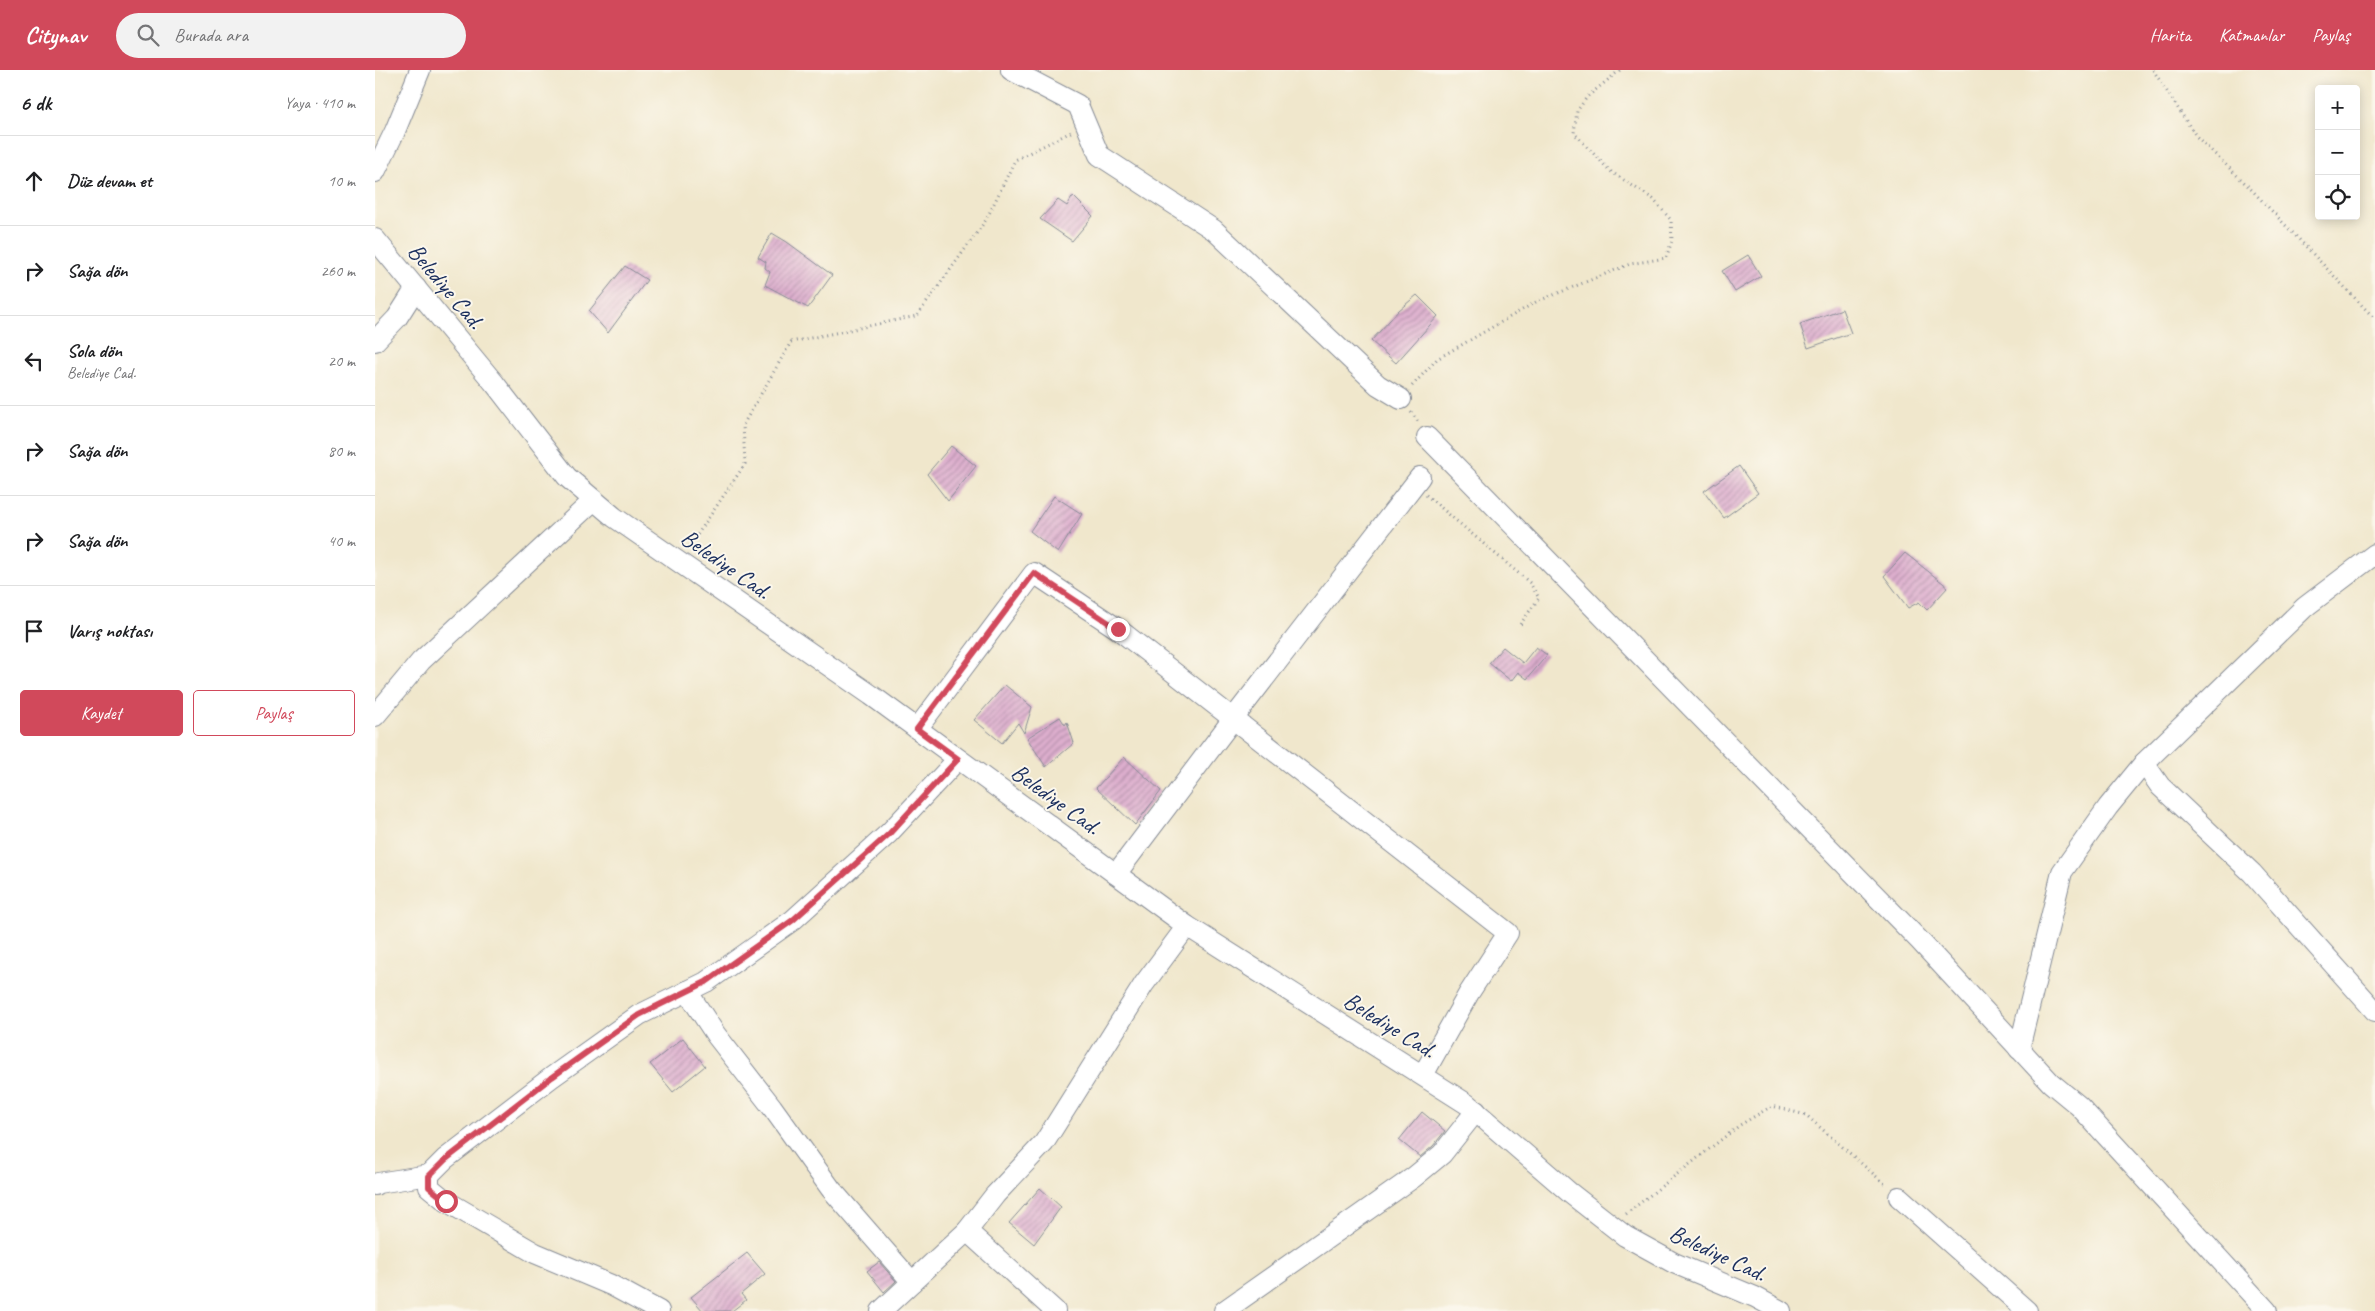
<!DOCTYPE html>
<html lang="tr">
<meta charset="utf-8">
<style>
:root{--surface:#fff;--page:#f2f2f2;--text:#202124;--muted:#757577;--line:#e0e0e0;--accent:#d1495b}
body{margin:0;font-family:Caveat,sans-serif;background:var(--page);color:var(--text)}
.controls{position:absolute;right:15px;top:15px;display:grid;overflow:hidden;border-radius:5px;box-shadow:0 2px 12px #0003}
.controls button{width:45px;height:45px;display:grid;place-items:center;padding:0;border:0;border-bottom:1px solid var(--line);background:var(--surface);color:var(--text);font:25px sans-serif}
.stop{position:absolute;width:15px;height:15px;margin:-11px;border:4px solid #d1495b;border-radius:50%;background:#fff}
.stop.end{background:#d1495b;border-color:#fff;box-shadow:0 1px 5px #0008}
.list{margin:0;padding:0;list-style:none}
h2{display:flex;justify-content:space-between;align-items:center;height:65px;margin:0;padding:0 20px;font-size:21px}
h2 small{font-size:16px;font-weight:400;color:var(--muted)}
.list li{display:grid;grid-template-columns:32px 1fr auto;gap:15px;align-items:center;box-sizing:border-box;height:90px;padding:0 20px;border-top:1px solid var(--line)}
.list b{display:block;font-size:19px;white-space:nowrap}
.list p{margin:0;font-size:16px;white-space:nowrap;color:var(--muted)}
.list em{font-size:16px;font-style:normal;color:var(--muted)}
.actions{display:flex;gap:10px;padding:15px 20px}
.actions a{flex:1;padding:11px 0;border:1px solid var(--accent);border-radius:5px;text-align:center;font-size:18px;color:var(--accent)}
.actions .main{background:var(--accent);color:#fff}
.icon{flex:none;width:28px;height:28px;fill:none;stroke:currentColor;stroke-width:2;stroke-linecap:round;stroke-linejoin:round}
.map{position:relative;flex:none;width:2000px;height:1241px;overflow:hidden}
header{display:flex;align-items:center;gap:30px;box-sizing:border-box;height:70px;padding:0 25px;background:var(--accent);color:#fff}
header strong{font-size:24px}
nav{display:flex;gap:28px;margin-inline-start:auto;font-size:18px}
.search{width:350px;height:45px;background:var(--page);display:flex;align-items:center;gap:12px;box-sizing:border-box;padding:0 18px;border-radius:28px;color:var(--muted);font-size:19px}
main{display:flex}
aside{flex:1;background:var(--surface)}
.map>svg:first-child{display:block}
.building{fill:url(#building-hatch)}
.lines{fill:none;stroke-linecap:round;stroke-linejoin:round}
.minor-casing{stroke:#868b95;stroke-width:22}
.path{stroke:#868b95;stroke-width:3;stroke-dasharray:1 4;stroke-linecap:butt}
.minor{stroke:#fff;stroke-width:20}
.route{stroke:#d1495b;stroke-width:6}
.labels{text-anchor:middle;stroke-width:4;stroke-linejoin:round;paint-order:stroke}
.street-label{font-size:24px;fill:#1b2f5e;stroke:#fbf7ec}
</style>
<header>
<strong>Citynav</strong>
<div class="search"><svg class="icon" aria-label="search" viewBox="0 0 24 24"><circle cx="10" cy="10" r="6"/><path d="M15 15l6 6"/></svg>Burada ara</div>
<nav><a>Harita</a><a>Katmanlar</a><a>Paylaş</a></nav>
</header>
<main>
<aside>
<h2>6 dk<small>Yaya · 410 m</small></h2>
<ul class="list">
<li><svg class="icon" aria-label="ahead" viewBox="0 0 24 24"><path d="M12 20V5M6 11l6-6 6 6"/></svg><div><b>Düz devam et</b></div><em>10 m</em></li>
<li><svg class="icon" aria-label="right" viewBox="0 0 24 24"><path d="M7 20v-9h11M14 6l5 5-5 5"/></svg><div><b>Sağa dön</b></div><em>260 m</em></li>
<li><svg class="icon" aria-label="left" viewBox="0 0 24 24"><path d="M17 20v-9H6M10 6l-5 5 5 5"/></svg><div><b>Sola dön</b><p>Belediye Cad.</p></div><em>20 m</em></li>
<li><svg class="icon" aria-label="right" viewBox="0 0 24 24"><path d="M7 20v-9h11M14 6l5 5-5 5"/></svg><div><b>Sağa dön</b></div><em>80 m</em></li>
<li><svg class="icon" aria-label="right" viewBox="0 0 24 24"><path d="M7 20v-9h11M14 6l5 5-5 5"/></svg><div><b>Sağa dön</b></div><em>40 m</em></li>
<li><svg class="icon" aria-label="arrive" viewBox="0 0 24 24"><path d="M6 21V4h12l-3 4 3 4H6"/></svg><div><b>Varış noktası</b></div></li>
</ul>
<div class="actions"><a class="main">Kaydet</a><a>Paylaş</a></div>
</aside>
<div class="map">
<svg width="2000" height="1241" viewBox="0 0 2000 1241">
<defs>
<pattern id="building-hatch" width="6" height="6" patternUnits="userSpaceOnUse" patternTransform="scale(1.25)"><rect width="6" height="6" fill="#ddaecd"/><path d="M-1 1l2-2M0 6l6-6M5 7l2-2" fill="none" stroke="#b28eaa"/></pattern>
</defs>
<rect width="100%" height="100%" fill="#fbf7ec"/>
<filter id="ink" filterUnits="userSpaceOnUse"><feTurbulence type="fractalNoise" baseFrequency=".02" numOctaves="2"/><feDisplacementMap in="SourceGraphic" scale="10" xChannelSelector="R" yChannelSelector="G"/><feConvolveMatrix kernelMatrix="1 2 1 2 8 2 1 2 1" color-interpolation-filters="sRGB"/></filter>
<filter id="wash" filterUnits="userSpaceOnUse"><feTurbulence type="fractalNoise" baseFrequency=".0096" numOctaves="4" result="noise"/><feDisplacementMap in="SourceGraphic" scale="20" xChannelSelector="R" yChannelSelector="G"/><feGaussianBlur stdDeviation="1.12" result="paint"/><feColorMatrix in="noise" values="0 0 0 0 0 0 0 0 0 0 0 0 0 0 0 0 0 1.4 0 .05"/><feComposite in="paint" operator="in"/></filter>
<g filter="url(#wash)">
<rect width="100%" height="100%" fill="#f0e7cc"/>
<g id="blocks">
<g class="building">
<polygon points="698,126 718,146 697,171 665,149 683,130 692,136"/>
<polygon points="397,163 412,172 457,205 433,238 390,215 395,202 390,198 391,192 383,187"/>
<polygon points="1373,185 1386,206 1360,222 1347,201"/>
<polygon points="250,196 272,210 233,263 214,241"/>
<polygon points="1042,225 1063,246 1021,293 996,271 1024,240"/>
<polygon points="1467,239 1476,263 1433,278 1425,254"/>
<polygon points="576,376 601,396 573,431 552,404"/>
<polygon points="1364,396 1383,423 1349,448 1329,421"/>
<polygon points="679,426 707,444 683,483 655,461"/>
<polygon points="1530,483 1573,517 1552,540 1544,532 1533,538 1509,506"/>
<polygon points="1128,577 1148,593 1161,577 1172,585 1152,609 1143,602 1136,611 1114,593"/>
<polygon points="630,615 657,637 649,663 643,653 627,673 599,650"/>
<polygon points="685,647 690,655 692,652 699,673 671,697 652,668"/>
<polygon points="749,687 786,721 760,755 721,718"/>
<polygon points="308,968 330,996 298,1022 275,994"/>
<polygon points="1047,1042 1070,1061 1058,1076 1045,1087 1024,1070"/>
<polygon points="665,1118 686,1137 659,1174 634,1153"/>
<polygon points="372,1183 390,1204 366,1224 371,1230 357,1241 328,1241 316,1227"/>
<polygon points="504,1192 521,1211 509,1222 492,1201"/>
</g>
</g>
</g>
<g filter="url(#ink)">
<use href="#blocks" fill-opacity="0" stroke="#868b95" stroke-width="1"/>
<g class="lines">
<g class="minor-casing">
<g id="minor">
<polyline points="636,0 703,35 724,85 839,160 1003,315 1026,329"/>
<polyline points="0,102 20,61 45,0"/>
<polyline points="0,169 120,314 192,407 239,447 496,625 812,856 1092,1034 1195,1123 1250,1166 1299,1193 1380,1227 1406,1241"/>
<polyline points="0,271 22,248 41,218"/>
<polyline points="1052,367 1544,870 1676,1013 1704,1036 1892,1241"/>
<polyline points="0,646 46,591 219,430"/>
<polyline points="542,659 659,503 743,559 1133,863 1094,923 1048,1005"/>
<polyline points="1769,693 1785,716 1877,803 2000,941"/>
<polyline points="741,804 858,649 1045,407"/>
<polyline points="312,921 341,965 397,1037 456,1119 537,1212"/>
<polyline points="1644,979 1687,802 1733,737 1769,693 1930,537 2000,484"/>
<polyline points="0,1115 3,1113 54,1105"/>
<polyline points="1524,1127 1652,1241"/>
<polyline points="592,1161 680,1241"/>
<polyline points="284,1241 236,1215 160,1183 71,1131 54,1117 54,1105 70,1089 177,1007 264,945 331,912 418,850 514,763 583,689"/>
<polyline points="506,1241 592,1161 620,1125 669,1073 769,914 812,856"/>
<polyline points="849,1241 1039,1107 1067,1084 1101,1041"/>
</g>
</g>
<g class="path">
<polyline points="1778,0 1821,66 1873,116 2000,249"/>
<polyline points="1037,316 1062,289 1161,232 1255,194 1291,188 1297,171 1296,150 1278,129 1235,101 1199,63 1202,41 1212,27 1245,0"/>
<polyline points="1036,342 1044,353"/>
<polyline points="1051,425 1155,513 1164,528 1144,556"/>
<polyline points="314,477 370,394 368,355 416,272 542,246 611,150 640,90 696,62"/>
<polyline points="1251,1144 1365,1055 1397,1036 1431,1045 1511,1115"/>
</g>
<use href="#minor" class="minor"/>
</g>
</g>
<g class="lines" filter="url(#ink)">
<polyline class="route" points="71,1131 54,1117 54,1106 70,1090 177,1007 264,945 331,912 418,850 514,764 583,689 542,659 659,503 743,559"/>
</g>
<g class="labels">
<g class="street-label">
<text transform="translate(71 216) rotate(50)" y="8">Belediye Cad.</text>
<text transform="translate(351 494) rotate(35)" y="8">Belediye Cad.</text>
<text transform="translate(681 729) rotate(36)" y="8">Belediye Cad.</text>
<text transform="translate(1015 955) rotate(32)" y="8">Belediye Cad.</text>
<text transform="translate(1343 1183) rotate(25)" y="8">Belediye Cad.</text>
</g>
</g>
</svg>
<div class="controls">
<button>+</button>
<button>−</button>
<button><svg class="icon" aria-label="locate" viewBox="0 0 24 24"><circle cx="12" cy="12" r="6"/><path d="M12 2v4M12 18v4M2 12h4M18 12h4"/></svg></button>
</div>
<div class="stop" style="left:71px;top:1131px"></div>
<div class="stop end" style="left:743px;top:559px"></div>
</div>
</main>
